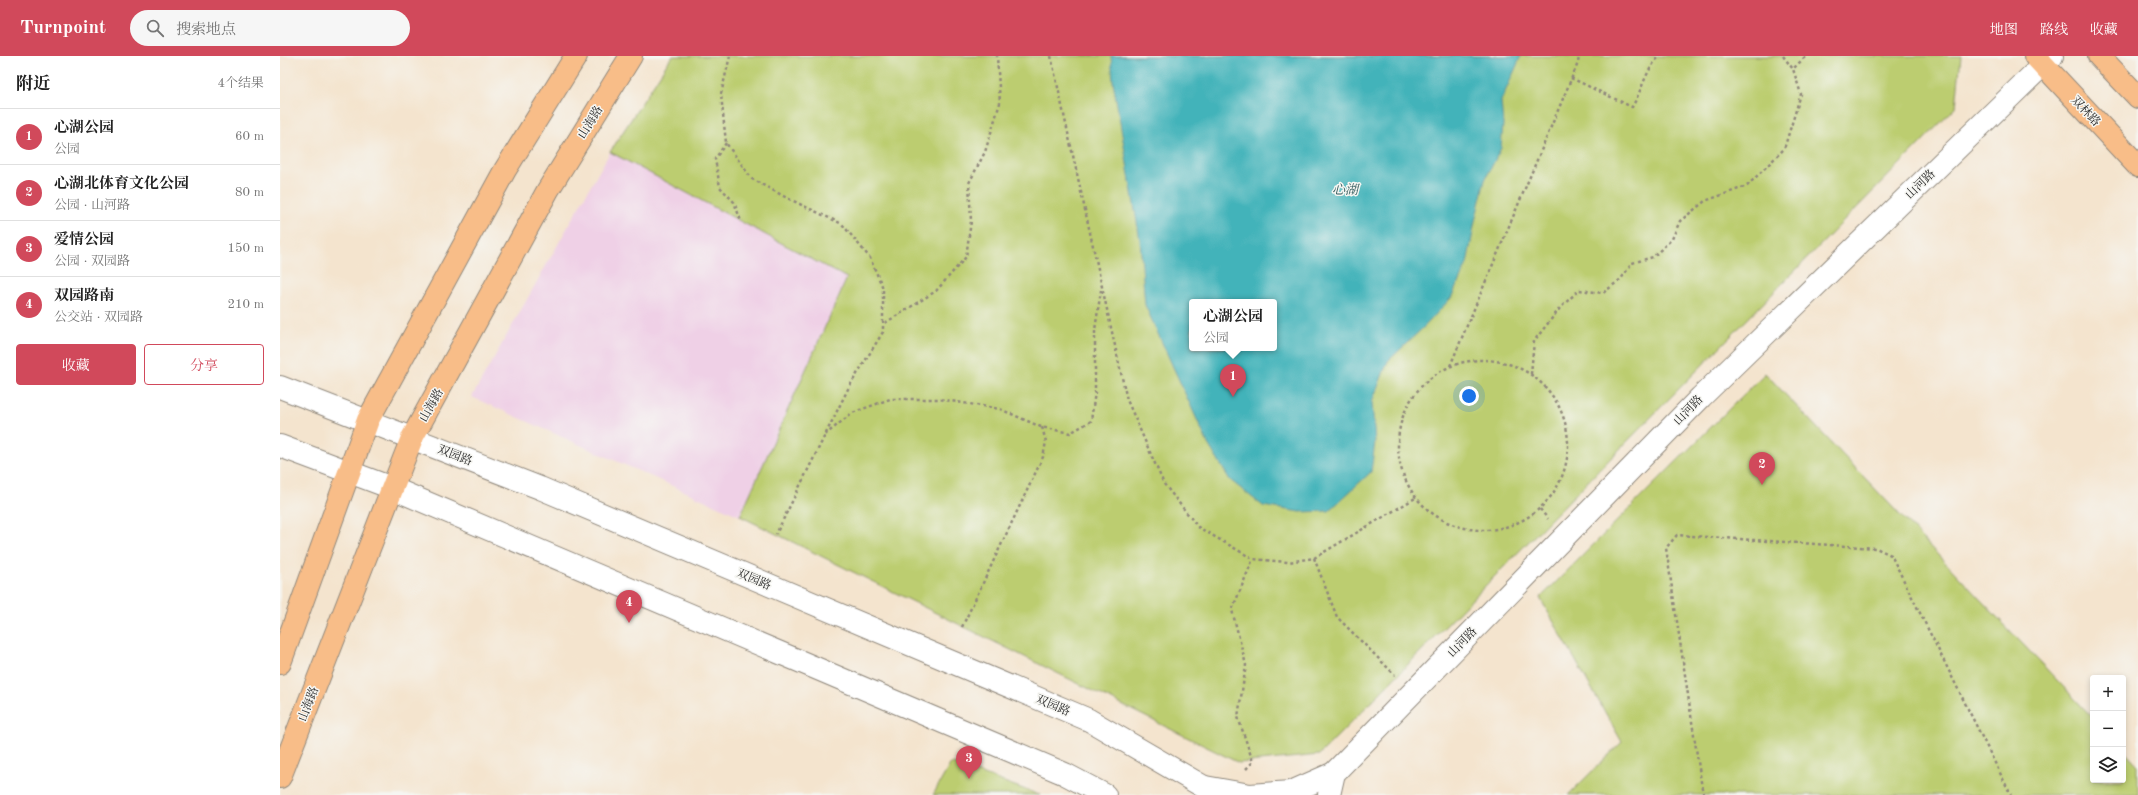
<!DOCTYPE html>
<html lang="zh">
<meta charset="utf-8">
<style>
:root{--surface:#fff;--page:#f6f6f6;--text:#222;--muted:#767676;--line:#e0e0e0;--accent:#d1495b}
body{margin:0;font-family:"Old Standard TT","Noto Serif SC",serif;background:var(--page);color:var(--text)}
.controls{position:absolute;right:12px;bottom:12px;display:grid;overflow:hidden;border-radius:4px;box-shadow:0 2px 6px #0003}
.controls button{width:36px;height:36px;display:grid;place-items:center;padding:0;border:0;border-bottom:1px solid var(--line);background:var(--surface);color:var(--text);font:20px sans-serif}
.you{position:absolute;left:1189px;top:340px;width:14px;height:14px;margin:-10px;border:3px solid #fff;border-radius:50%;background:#1a73e8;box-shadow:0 0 0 6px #1a73e833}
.badge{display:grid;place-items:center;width:26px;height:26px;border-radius:50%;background:var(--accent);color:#fff;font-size:13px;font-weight:700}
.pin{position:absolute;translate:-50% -33px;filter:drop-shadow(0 1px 2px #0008)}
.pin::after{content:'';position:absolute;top:21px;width:14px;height:12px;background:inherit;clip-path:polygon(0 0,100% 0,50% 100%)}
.popup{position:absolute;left:909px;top:243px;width:88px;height:52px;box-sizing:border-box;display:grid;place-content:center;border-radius:4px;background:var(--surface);filter:drop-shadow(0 1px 3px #0005);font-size:13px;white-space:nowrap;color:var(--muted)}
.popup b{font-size:15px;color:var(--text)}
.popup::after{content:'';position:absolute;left:50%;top:100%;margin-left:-8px;border:8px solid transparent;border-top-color:var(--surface)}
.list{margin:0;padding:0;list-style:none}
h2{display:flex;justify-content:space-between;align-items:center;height:52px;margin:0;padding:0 16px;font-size:17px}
h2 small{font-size:13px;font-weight:400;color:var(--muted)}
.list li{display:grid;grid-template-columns:26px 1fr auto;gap:12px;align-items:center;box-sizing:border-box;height:56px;padding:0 16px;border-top:1px solid var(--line)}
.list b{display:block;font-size:15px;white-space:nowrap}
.list p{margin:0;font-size:13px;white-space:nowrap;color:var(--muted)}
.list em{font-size:13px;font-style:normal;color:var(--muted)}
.actions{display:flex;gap:8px;padding:12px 16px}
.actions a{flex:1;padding:9px 0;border:1px solid var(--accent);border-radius:4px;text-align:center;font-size:14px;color:var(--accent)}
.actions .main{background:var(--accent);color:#fff}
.icon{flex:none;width:22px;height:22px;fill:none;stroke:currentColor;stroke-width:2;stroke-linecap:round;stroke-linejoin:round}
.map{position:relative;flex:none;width:1858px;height:739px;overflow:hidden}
header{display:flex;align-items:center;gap:24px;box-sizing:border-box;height:56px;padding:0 20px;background:var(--accent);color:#fff}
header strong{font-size:19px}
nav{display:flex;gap:22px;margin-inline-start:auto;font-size:14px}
.search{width:280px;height:36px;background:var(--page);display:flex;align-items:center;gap:10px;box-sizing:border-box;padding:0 14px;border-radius:22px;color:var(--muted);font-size:15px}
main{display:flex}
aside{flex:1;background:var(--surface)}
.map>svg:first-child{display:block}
.built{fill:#efd0e6}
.green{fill:#bccd6f;stroke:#747c4d;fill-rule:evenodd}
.water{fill:#42b3ba;stroke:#366f72;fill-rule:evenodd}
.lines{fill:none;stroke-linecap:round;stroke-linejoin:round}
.minor-casing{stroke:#90887c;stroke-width:24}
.major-casing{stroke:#90887c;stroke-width:24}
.path{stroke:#90887c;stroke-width:2.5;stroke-dasharray:3 3;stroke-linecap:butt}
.minor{stroke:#fff;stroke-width:22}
.major{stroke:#f8bd88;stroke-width:22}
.labels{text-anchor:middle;stroke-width:3;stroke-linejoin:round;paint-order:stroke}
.street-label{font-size:12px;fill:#2b2b2b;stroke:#f6f6f2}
.water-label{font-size:13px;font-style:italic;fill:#335b5d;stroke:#f6f6f2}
</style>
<header>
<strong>Turnpoint</strong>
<div class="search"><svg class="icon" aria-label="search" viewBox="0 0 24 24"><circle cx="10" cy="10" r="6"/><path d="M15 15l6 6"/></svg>搜索地点</div>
<nav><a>地图</a><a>路线</a><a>收藏</a></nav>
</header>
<main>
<aside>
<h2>附近<small>4个结果</small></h2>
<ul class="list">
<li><span class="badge">1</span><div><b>心湖公园</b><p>公园</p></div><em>60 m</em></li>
<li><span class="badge">2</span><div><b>心湖北体育文化公园</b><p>公园 · 山河路</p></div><em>80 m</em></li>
<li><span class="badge">3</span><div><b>爱情公园</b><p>公园 · 双园路</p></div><em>150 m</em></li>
<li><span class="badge">4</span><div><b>双园路南</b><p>公交站 · 双园路</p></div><em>210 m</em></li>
</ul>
<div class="actions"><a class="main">收藏</a><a>分享</a></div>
</aside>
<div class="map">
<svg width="1858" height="739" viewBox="0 0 1858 739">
<rect width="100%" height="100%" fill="#f6f6f2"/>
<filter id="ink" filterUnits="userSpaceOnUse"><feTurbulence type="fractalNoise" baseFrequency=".025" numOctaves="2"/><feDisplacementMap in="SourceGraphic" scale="8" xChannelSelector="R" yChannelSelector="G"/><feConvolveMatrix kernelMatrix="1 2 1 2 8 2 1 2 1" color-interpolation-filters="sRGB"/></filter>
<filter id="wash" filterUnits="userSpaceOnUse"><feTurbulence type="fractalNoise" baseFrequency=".012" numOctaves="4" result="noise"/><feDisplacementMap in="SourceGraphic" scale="16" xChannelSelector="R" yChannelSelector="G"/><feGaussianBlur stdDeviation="0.9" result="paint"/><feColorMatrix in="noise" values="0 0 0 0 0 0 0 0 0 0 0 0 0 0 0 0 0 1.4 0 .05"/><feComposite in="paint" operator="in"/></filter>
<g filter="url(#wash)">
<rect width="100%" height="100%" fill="#f4e4ce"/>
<polygon class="built" points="330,96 567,222 460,460 192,341"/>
<g class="green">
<path d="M392,0H1681L1676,51L1039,699L959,707L460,460L567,222L330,96ZM912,246H994V292H912Z"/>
<polygon points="1485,317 1813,662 1813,724 1843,724 1843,693 1858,709 1858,739 1288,739 1342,686 1260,542"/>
<polygon points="671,707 760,739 653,739"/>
</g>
<path class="water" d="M831,0H1241L1221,45L1223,68L1221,92L1205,124L1195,165L1187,208L1171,242L1146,269L1108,305L1092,346L1095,386L1091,416L1049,455L1020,456L983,450L950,424L928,388L865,249L860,184L833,25ZM912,246H994V292H912Z"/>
</g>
<g filter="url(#ink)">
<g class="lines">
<g class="minor-casing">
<g id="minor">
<polyline points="0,331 260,432 809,664 936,738"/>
<polyline points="0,390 112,432 785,718 825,739"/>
<polyline points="925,731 970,739 1011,736 1054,717 1421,341 1772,0"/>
<polyline points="1049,739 1054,717"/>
</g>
</g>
<g class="major-casing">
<g id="major">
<polyline points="1755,0 1858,110"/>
<polyline points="1819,0 1858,41"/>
<polyline points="0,607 88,364 225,114 296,0"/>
<polyline points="0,721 132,382 268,134 351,0"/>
</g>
</g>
<g class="path">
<polyline points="450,0 441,38 446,87 472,123 507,142 562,168 590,202 603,232 603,276 569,331 496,478"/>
<polyline points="771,0 847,344 884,428 918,471 973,503 1008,506 1034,502 1137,441"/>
<polyline points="1503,0 1513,13"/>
<path d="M1291,22L1352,51C1362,34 1366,13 1380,0"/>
<polyline points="446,87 435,103 440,131 454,146 461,165"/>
<polyline points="605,267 656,235 686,201 691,165 689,127 705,96 720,47 717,0"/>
<circle cx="1203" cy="389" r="85"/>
<polyline points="1170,310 1298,7 1299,0"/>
<polyline points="1251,318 1254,285 1280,252 1299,234 1323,237 1341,223 1352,207 1373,201 1392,183 1400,165 1425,145 1467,130 1504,93 1521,38 1513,13 1526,0"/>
<polyline points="545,379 572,357 610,343 659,343 720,353 761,371 790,377 811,365 815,336 815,274 821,234"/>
<polyline points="1260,453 1268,463"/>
<polyline points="1034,502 1057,561 1115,619"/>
<polyline points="682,571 763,401 766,386 762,371"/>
<polyline points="966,713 973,706 958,661 966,609 952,554 973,503"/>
<polyline points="1423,739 1386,492 1397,479 1596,492 1611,499 1731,739"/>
</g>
<use href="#minor" class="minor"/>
<use href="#major" class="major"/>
</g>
</g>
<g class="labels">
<g class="street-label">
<text transform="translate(1806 55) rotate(47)" y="4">双林路</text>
<text transform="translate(310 66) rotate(-58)" y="4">山海路</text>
<text transform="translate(1640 128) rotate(-44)" y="4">山河路</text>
<text transform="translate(151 349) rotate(-61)" y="4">山海路</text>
<text transform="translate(1408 354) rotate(-46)" y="4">山河路</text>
<text transform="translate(175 399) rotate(21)" y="4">双园路</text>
<text transform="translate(474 523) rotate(23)" y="4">双园路</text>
<text transform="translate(1182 586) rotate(-46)" y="4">山河路</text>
<text transform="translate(28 648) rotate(-69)" y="4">山海路</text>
<text transform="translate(773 649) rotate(23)" y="4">双园路</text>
</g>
<g class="water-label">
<text x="1065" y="138">心湖</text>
</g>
</g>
</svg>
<div class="controls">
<button>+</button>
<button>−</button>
<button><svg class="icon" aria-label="layers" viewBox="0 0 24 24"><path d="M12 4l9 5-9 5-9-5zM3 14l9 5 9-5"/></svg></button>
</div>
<div class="you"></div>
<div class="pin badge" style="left:953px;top:341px">1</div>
<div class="popup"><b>心湖公园</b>公园</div>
<div class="pin badge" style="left:1482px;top:429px">2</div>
<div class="pin badge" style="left:689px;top:723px">3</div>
<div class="pin badge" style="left:349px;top:567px">4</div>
</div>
</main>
